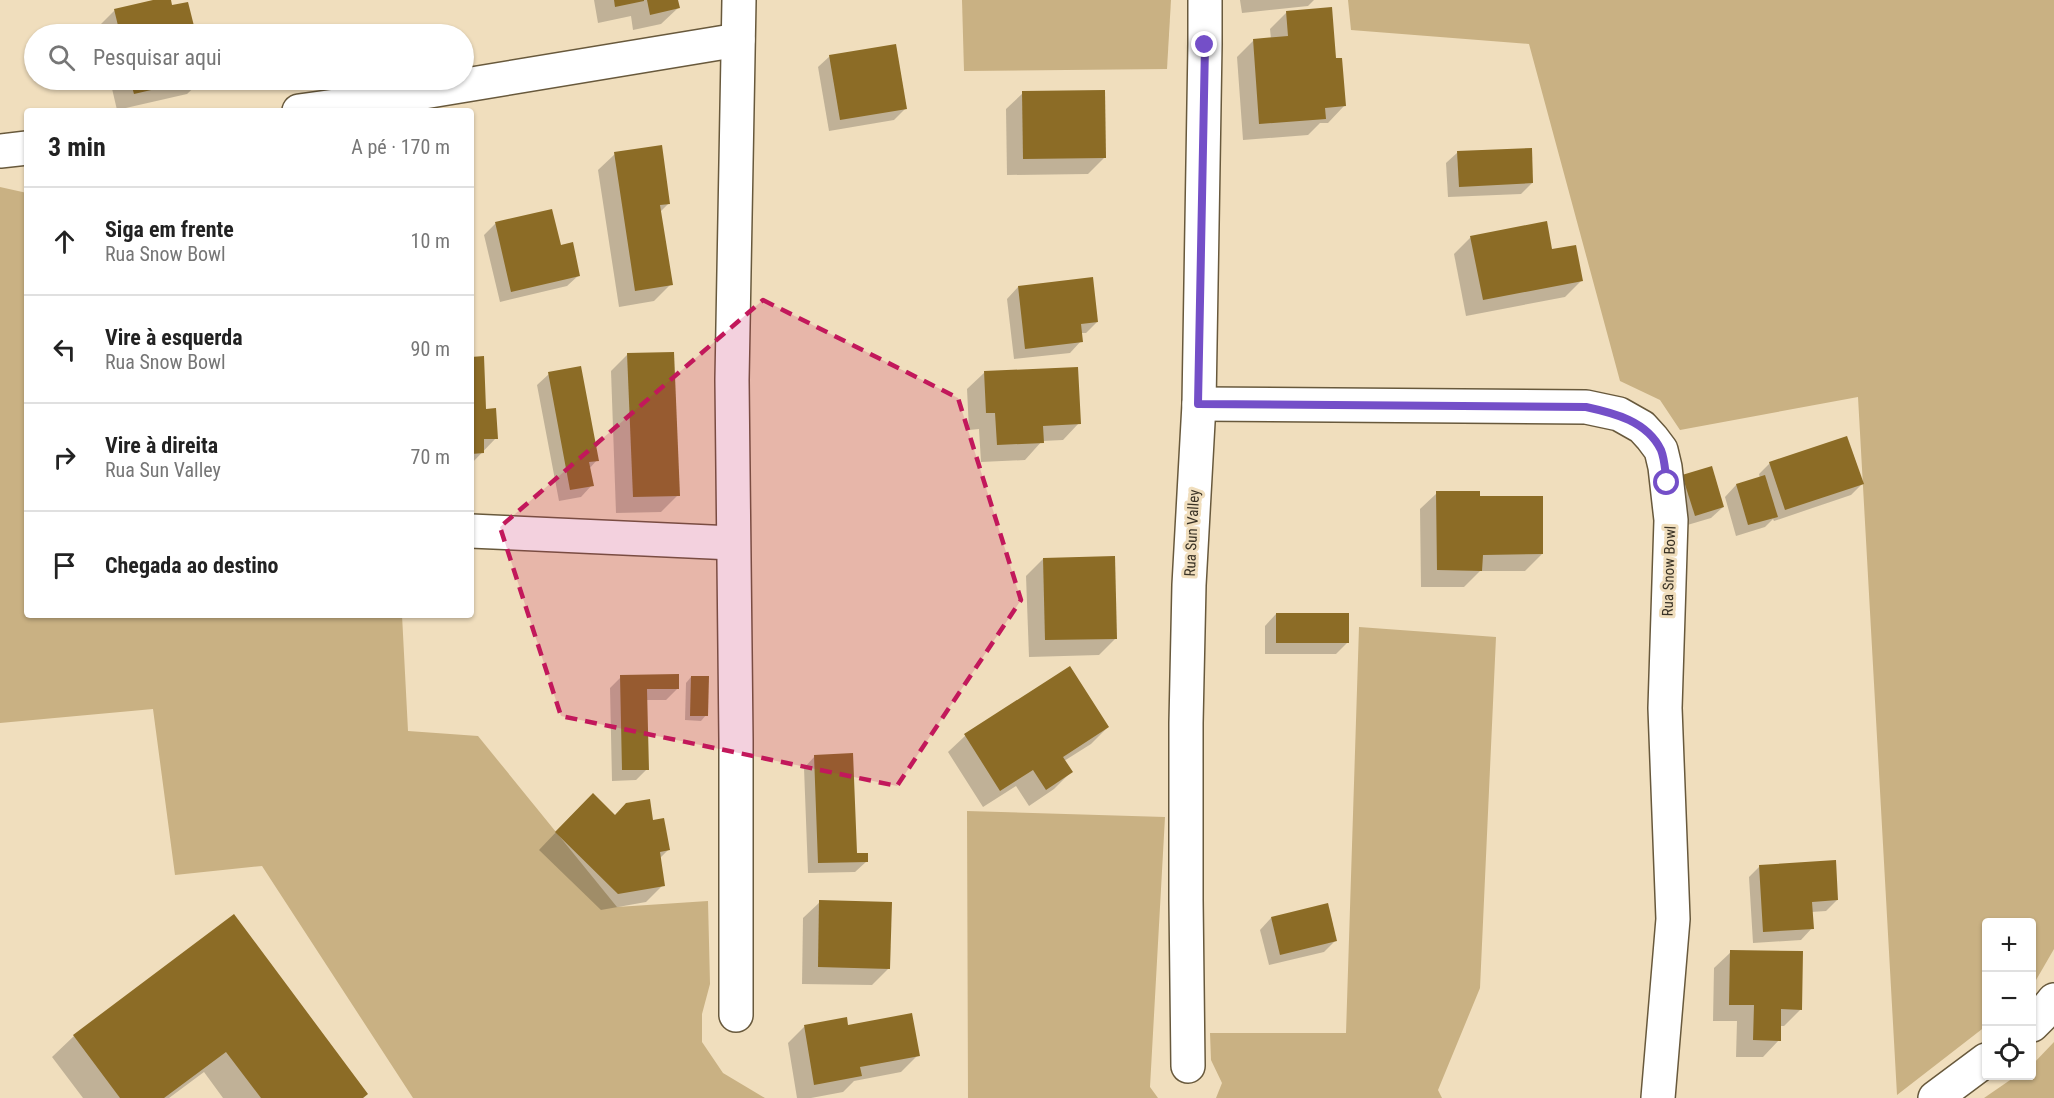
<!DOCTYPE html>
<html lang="pt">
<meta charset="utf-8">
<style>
:root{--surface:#fff;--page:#f2f2f2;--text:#222;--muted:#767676;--line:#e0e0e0}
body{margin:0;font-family:"Roboto Condensed",sans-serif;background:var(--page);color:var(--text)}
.controls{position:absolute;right:18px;bottom:18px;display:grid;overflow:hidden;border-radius:6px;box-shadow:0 2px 4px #0004}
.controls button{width:54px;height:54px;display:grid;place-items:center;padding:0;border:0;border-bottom:2px solid var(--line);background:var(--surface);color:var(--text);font:30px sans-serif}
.stop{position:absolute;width:18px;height:18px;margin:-14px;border:4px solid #744fc8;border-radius:50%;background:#fff}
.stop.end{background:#744fc8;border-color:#fff;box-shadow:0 2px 6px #0008}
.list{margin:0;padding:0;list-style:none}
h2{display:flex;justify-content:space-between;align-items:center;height:78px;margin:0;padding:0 24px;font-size:26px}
h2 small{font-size:20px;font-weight:400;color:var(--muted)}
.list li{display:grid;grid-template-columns:39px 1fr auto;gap:18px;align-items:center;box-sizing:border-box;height:108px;padding:0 24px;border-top:2px solid var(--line)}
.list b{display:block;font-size:22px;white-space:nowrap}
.list p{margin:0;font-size:20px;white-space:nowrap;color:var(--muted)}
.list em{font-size:20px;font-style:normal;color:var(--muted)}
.icon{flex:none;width:33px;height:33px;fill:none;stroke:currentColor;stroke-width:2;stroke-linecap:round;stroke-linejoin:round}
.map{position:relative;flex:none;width:2054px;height:1098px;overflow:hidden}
.search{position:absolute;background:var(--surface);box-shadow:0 2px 4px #0004;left:24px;top:24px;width:450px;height:66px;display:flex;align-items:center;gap:15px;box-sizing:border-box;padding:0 21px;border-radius:33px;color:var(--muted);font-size:22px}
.panel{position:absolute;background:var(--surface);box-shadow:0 2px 4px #0004;left:24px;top:108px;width:450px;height:510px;border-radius:6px}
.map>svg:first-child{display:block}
.green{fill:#c9b183}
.shadow{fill:#0003}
.building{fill:#8c6c26}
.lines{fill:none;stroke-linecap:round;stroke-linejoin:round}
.minor-casing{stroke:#68593c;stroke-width:36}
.minor{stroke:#fff;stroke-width:33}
.route{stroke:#744fc8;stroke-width:8}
.marked{fill:#c2185b;fill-opacity:0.2;stroke:#c2185b;stroke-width:4.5;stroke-dasharray:12 8;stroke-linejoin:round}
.labels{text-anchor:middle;stroke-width:6;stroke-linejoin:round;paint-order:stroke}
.street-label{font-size:15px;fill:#393225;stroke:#f0debd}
</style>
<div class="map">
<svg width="2054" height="1098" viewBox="0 0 2054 1098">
<rect width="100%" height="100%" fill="#f0debd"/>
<g class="green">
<polygon points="962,0 1171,0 1167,69 964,71"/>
<polygon points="1348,0 2054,0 2054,949 2032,987 2032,922 1986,922 1986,1026 1897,1095 1858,397 1680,430 1660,400 1620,381 1529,44 1351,30"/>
<polygon points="0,187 27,193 27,615 402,615 408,731 478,736 617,907 708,901 710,984 702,1014 702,1042 723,1073 765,1098 413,1098 262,866 175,875 153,709 0,723"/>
<polygon points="1359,627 1496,637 1480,988 1438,1090 1442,1098 1216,1098 1222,1083 1211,1060 1210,1033 1346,1033"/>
<polygon points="967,811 1165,817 1150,1087 1158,1098 968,1098"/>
<polygon points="2054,1042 2054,1098 1984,1098 2016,1076 2032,1076 2032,1065"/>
</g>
<g class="shadow">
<polygon points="160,0 169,0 171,7 187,3 194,34 100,34 98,27 115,10"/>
<polygon points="594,0 677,0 678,8 661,24 633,30 631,16 598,23"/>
<polygon points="1240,0 1314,0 1308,6 1242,13"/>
<polygon points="1287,12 1334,60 1344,106 1328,123 1320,123 1308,135 1243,140 1237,57 1253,41 1271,39 1270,29"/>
<polygon points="830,56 905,109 894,120 829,131 818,67"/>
<polygon points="110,80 202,80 187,94 117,110"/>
<polygon points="1023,93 1104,158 1088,174 1007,175 1006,109"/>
<polygon points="1458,152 1532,183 1521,194 1448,197 1446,163"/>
<polygon points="615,154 669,203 660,212 671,284 654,301 619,307 598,170"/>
<polygon points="551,211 559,247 579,275 567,286 500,302 484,235 495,224"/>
<polygon points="1471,237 1551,251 1581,281 1565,297 1466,316 1454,254"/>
<polygon points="1018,287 1097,322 1086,333 1080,333 1081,341 1070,353 1014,359 1007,299"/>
<polygon points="628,354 678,495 661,512 616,513 611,371"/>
<polygon points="471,359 485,410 496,438 471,464"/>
<polygon points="984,373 1079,423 1063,440 1042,441 1025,460 981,462 979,429 969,430 967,389"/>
<polygon points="549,374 597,460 589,469 592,485 581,497 559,501 537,385"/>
<polygon points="1770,463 1862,484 1851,495 1774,521 1773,519 1765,527 1736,536 1725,497 1736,485 1760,478 1759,474"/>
<polygon points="1683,476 1723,507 1711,518 1684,526 1672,487"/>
<polygon points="1437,493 1478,498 1542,554 1525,571 1480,571 1464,587 1421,587 1420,509"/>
<polygon points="1043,559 1116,638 1099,655 1029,657 1026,576"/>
<polygon points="1276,614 1347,643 1336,654 1265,654 1265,626"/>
<polygon points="1069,668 1108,727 1091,744 1064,761 1071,772 1054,789 1029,806 1016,786 983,807 948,752 965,736"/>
<polygon points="621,677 678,688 666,700 646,700 647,769 636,780 612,781 610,688"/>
<polygon points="691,677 706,715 701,721 685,720 686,683"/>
<polygon points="815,756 855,855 867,861 855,872 808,873 804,768"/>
<polygon points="576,811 652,821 668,850 659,859 663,885 646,902 601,910 539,850"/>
<polygon points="1760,866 1837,900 1826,911 1811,912 1812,928 1801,940 1753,943 1749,877"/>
<polygon points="820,902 889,968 872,985 802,984 803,918"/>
<polygon points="233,916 362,1098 223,1098 204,1072 169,1098 83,1098 52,1057 74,1036"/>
<polygon points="1271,918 1335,941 1324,952 1269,965 1260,930"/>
<polygon points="1731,952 1801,1009 1784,1026 1780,1026 1779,1040 1763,1057 1736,1057 1737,1021 1713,1021 1714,968"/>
<polygon points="847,1026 918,1055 901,1072 854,1081 843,1092 811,1098 797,1098 788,1043 804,1027"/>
</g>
<g class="building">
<polygon points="153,0 171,0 172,5 188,2 196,34 120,34 114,9"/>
<polygon points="614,0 644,0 644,1 615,7"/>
<polygon points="647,0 678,0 680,8 650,15"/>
<polygon points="1332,7 1336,58 1342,58 1346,106 1325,108 1326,119 1259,124 1253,39 1288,36 1286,11"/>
<polygon points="896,44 907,109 840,120 829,55"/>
<polygon points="130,80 194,80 134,94"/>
<polygon points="1105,90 1106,158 1023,159 1022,91"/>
<polygon points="662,145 670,204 660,205 673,285 635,291 614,152"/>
<polygon points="1532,148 1533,183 1459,187 1457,151"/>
<polygon points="552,209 561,245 573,242 580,276 511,292 495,222"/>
<polygon points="1547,221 1552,249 1576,245 1583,281 1483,300 1470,236"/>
<polygon points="1093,277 1098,322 1081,324 1083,342 1025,349 1018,286"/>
<polygon points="674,352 680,496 633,497 627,353"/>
<polygon points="484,356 486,409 496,408 498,439 484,439 484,453 471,454 471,357"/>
<polygon points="581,366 599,461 589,462 594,486 570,490 548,372"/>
<polygon points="1078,367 1081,424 1043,426 1044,443 997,445 995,413 986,413 984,371"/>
<polygon points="1847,436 1864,484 1785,510 1769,462"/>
<polygon points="1712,466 1724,507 1695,516 1682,475"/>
<polygon points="1765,475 1778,517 1748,525 1736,484"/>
<polygon points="1436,491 1480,491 1480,496 1543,496 1543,554 1483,555 1482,571 1437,570"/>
<polygon points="1115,556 1117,639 1045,640 1043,558"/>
<rect x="1276" y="613" width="73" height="30"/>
<polygon points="1070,666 1109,727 1063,757 1073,772 1046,790 1033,770 1000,791 964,734"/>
<polygon points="679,674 679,689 647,689 649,770 622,770 620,675"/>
<polygon points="691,676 709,676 708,716 690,716"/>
<polygon points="853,753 857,853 868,853 868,862 818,863 814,755"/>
<polygon points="593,793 615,815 626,803 650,799 653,820 664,818 670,850 660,852 665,886 618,894 555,832"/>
<polygon points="1836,860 1838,900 1812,902 1814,929 1763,932 1759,865"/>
<polygon points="819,900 892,902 890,969 818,967"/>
<polygon points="1328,903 1337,941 1280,955 1271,917"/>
<polygon points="234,914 368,1094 363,1098 261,1098 226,1052 164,1098 120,1098 73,1035"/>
<polygon points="1730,950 1803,951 1802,1010 1781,1009 1781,1041 1753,1040 1754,1005 1729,1005"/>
<polygon points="912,1013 920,1056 860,1067 862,1076 814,1085 804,1025 847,1017 848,1025"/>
</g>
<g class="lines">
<g class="minor-casing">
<g id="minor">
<polyline points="299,111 357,103 738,40"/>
<polyline points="0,151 27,148"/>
<polyline points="1199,404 1586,407 1619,414 1642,427 1652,438 1661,450 1665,467 1671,520 1665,708 1673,919 1658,1098"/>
<polyline points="471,531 733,543"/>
<polyline points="736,1015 736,740 732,380 739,0"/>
<polyline points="2032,1025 2041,1016 2054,1000"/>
<polyline points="1188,1066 1186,900 1186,723 1189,585 1199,404 1205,44 1205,0"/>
<polyline points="1935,1098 1986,1060"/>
</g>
</g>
<use href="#minor" class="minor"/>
</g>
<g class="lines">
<path class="route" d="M1205,45L1198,404L1586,407C1614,413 1647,421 1661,450C1665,460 1665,472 1667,483"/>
</g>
<path class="marked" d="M763,300L958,398L1021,600L897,786L561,716L500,527Z"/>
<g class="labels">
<g class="street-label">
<text transform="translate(1192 533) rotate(-87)" y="5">Rua Sun Valley</text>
<text transform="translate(1669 571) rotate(-88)" y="5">Rua Snow Bowl</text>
</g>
</g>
</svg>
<div class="controls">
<button>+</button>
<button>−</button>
<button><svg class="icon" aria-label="locate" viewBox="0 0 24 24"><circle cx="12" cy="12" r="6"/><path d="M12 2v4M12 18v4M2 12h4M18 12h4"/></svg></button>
</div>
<div class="stop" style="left:1667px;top:483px"></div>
<div class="stop end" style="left:1205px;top:45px"></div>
<div class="search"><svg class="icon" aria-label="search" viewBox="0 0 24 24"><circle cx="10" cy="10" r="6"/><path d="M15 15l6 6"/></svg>Pesquisar aqui</div>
<section class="panel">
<h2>3 min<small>A pé · 170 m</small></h2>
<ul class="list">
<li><svg class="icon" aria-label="ahead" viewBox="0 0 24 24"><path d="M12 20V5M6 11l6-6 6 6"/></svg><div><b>Siga em frente</b><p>Rua Snow Bowl</p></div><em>10 m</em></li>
<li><svg class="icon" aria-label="left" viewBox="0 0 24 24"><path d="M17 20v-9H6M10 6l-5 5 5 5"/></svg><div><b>Vire à esquerda</b><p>Rua Snow Bowl</p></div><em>90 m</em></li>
<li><svg class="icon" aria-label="right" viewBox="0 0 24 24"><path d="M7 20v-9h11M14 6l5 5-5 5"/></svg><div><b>Vire à direita</b><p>Rua Sun Valley</p></div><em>70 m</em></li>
<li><svg class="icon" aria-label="arrive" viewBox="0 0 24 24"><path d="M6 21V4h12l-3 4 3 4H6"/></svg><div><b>Chegada ao destino</b></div></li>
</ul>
</section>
</div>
